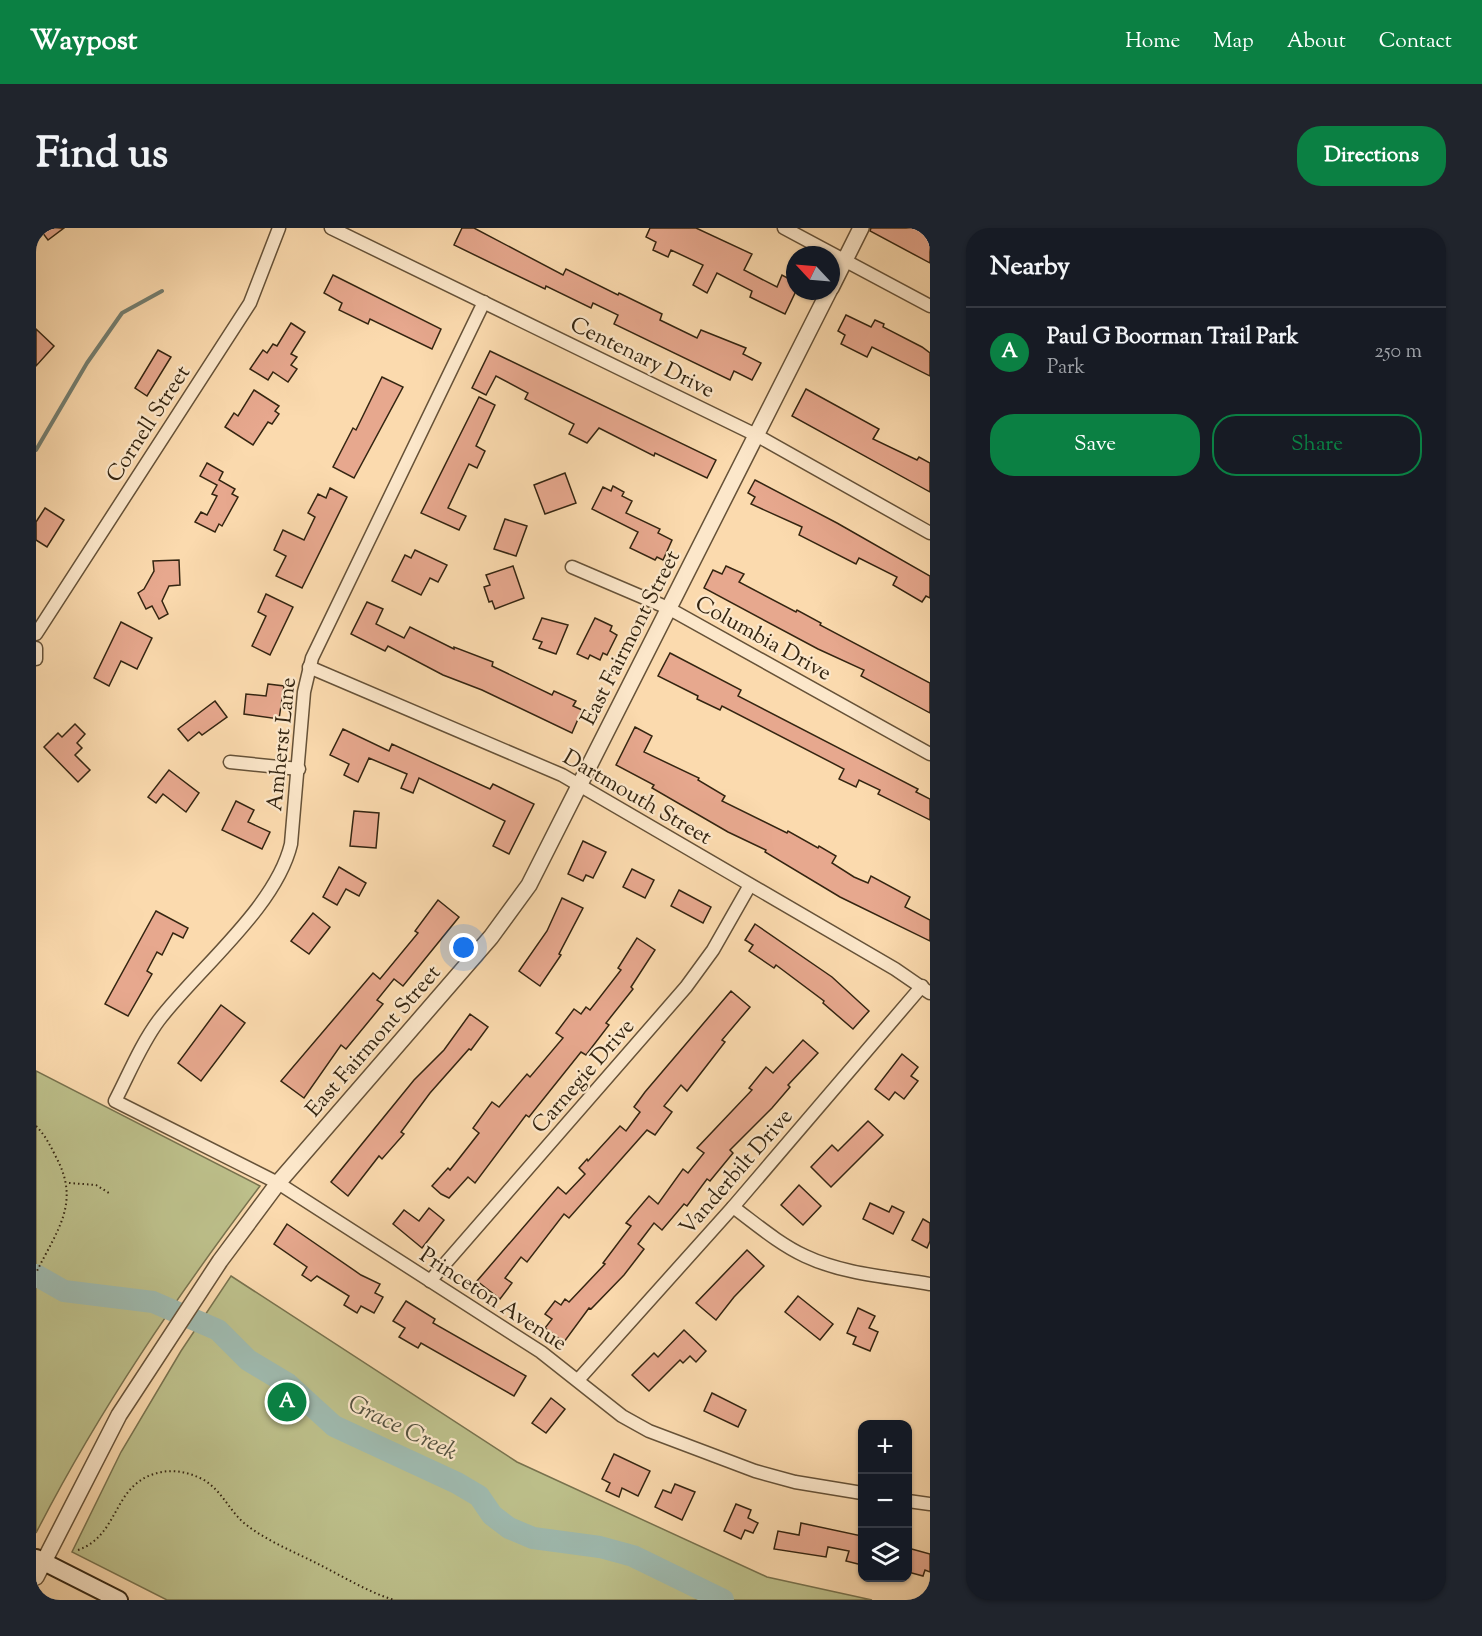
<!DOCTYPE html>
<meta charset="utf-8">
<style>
:root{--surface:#171b24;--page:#20242c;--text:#f1f3f6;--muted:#9ea1a6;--line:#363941;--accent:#0b8043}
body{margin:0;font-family:"Sorts Mill Goudy",serif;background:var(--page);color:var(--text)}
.controls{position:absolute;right:18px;bottom:18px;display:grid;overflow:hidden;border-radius:12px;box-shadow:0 2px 4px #0004}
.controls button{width:54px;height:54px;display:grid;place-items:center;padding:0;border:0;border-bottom:2px solid var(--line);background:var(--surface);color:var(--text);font:30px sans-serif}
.compass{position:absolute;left:750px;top:18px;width:54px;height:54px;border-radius:50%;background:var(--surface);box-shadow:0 2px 4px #0004;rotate:296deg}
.you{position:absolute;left:428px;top:720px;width:21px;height:21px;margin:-15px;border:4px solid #fff;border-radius:50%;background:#1a73e8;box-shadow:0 0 0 9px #1a73e833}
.badge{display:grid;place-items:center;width:39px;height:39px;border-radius:50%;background:var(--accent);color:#fff;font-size:20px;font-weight:700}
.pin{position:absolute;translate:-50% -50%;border:3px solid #fff;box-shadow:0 2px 6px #0006}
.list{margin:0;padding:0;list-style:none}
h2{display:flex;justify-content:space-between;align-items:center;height:78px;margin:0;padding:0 24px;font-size:26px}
h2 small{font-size:20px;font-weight:400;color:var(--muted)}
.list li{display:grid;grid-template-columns:39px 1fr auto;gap:18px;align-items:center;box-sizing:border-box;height:90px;padding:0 24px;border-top:2px solid var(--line)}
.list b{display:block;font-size:22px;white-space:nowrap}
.list p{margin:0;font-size:20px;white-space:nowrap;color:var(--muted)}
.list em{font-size:20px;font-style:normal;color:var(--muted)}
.actions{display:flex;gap:12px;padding:18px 24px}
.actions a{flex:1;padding:14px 0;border:2px solid var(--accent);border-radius:24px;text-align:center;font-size:21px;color:var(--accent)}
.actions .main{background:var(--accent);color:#fff}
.icon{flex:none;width:33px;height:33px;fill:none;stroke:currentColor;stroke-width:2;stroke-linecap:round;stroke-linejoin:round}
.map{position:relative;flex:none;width:894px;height:1372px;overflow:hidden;border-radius:24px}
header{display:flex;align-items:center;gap:36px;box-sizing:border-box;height:84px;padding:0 30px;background:var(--accent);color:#fff}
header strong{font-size:28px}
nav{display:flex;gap:33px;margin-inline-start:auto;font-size:21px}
.intro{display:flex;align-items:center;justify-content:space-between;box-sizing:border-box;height:144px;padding:0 36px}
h1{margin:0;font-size:42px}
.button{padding:15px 27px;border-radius:24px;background:var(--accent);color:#fff;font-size:21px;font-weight:700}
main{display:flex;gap:36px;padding:0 36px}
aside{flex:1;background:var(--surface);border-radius:24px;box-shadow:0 2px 4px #0004}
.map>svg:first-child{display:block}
.green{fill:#bdc08b;stroke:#78724e;stroke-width:1.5}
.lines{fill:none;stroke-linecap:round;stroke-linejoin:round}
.stream{stroke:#747e70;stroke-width:4}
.river{stroke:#9fbaaf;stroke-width:22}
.building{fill:#e7a88e;stroke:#342511;stroke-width:1.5}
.minor-casing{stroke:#665238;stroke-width:15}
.tertiary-casing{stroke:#665238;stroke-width:18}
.secondary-casing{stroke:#342511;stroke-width:20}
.path{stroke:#342511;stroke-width:2;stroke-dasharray:1.5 3;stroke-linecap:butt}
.minor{stroke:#fce7ca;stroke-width:12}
.tertiary{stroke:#fce7ca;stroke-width:15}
.secondary{stroke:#fce7ca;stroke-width:16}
.labels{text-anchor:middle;stroke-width:4.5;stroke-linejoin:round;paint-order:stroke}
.street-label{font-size:22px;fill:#342511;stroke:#fce7ca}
.water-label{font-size:24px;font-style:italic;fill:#545240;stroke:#fce7ca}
</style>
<header>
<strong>Waypost</strong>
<nav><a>Home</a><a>Map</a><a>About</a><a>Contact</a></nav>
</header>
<div class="intro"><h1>Find us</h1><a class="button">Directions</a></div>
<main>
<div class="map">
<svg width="894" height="1372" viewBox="0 0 894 1372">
<rect width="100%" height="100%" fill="#fbdaae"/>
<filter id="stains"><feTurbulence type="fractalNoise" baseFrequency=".00333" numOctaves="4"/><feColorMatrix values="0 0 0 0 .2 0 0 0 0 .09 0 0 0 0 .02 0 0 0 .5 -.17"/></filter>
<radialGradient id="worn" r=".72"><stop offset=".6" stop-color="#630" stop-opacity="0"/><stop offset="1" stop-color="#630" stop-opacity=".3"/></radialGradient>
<g class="green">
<path d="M0,843L224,958C141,1068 63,1182 0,1305Z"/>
<polygon points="195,1048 481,1234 731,1349 836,1372 131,1372 36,1324 85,1224 145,1123"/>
</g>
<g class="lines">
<polyline class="stream" points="0,222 51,135 86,85 126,63"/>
<polyline class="river" points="0,1047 28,1063 117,1074 182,1102 212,1132 252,1156 298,1198 421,1255 443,1268 456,1287 473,1300 497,1310 564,1319 597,1328 687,1372"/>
</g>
<g class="building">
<polygon points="3,0 28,0 12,12"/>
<polygon points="426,0 438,0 527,47 530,41 582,67 583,65 626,86 624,92 661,110 665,102 710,120 707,126 725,135 716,152 698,143 694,152 578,96 582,87 557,75 555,80 510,58 509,61 418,17"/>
<polygon points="614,0 660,0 716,26 708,42 741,59 746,47 759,54 759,65 749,86 714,69 716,63 681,45 671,65 657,57 667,37 635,22 632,29 617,22 620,14 610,9"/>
<polygon points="835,0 894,0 894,35 834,3"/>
<polygon points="297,47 405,101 396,121 334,91 332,96 303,82 306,75 288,65"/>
<polygon points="810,87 835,99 839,92 848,96 847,99 886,119 894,125 894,148 836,119 831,129 805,116 809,107 802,103"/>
<polygon points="255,95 269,104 255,126 261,129 255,137 261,141 252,154 237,144 232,152 214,141 227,122 231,125 237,116 241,118"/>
<polygon points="0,101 18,118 0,138"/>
<polygon points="122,122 135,129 111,168 99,160"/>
<polygon points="454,123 680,232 671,250 619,225 618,228 563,200 551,215 533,206 538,196 489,171 492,165 460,148 450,167 436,160"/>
<polygon points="346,149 367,159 318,250 297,239 317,200 320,202"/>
<polygon points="770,161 843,201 837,211 881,232 883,229 894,235 894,264 756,188"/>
<polygon points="218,162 243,178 239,183 243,186 236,196 232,194 217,217 189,199 198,185 202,188"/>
<polygon points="443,169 459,177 440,218 449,223 441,240 433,236 412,280 430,288 423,302 385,285"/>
<polygon points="171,235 187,244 183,252 199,261 196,266 202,269 186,298 183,296 179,304 159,294 165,284 171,287 181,268 176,266 181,257 164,248"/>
<polygon points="529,245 540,275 509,286 498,257"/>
<polygon points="719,252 801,295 894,348 894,370 890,368 886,374 857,357 861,349 823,330 820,336 763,307 766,299 715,276 719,269 712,265"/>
<polygon points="577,258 588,264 586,268 596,273 590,285 624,301 622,305 636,312 627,332 621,329 619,332 594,320 602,304 556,281 567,259 575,263"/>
<polygon points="294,260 311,269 266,360 240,348 250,328 238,322 247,302 268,312 279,289 272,285 282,266 290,270"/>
<polygon points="9,280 28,292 11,319 0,312 0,294"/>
<polygon points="469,291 491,298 480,328 458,321"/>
<polygon points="379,322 411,337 402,354 394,350 385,367 356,353 369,327 375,330"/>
<polygon points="143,332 144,357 133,358 126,373 132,386 123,391 116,378 110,381 102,365 108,361 118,343 117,333"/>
<polygon points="477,338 488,370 459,381 456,373 453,374 448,359 454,357 450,347"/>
<polygon points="690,338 708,346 703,354 760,384 761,382 785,395 784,397 894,455 894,485 825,448 828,442 782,421 668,360 677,342 686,346"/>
<polygon points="230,366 257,379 234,427 216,418 230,388 222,384"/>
<polygon points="331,374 347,381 340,396 368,410 374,399 418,421 418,419 457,434 456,438 516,467 518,463 540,473 537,478 546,482 536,505 446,462 407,447 352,418 349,423 315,406"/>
<polygon points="506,390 532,397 520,426 503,420 506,414 497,411"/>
<polygon points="559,390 576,398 574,403 581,407 571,427 567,425 564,432 554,427 552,431 541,426"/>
<polygon points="85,394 116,410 101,441 85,433 73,458 58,450"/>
<polygon points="634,425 705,462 702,468 882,561 880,564 894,571 894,592 842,566 844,562 823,552 820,559 803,551 808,541 686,478 684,482 661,471 662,468 622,448"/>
<polygon points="232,456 248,458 243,491 208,486 210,466 230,468"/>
<polygon points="179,473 191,489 166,507 163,504 152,513 142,501"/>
<polygon points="39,496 49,506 41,515 46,520 39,527 54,542 42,554 8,519 22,505 26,509"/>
<polygon points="599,499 616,508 608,524 663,550 662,552 689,568 686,573 751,605 752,603 782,620 783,618 800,628 796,635 818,649 832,655 835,648 874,669 869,679 894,692 894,713 804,669 729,624 730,622 692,604 616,560 618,557 580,537"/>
<polygon points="307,501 353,523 356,516 454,561 457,556 498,576 473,626 457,618 469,593 383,550 377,565 365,560 371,546 333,530 322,554 308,547 313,536 294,527"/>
<polygon points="133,542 163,565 150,584 127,566 120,575 112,569"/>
<polygon points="200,573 218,582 212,594 234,604 226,621 186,602"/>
<polygon points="318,583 343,585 340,620 314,618"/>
<polygon points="547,613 570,624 557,650 550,647 547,653 532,646"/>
<polygon points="303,639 330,655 323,668 310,661 301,677 287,669"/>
<polygon points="596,641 618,652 609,670 587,659"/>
<polygon points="643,662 675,679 667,695 635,678"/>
<polygon points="526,670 547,680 523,726 525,727 504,758 483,743 511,703"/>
<polygon points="402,672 423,689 367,758 358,751 341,772 347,776 310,821 305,817 268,870 245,853 337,745 344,751 382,705 379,703"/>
<polygon points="120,683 152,700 147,710 137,705 126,727 121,724 111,743 116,746 92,788 69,776"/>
<polygon points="277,685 294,699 273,726 255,713"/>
<polygon points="719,696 796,749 833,783 817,801 787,775 788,773 740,737 738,740 713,723 717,717 709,712"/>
<polygon points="601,710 619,722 595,759 597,761 570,795 573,797 550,827 545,824 493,889 490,887 439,955 432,949 413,970 405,966 396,958 412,940 414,942 443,905 437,900 456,874 463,879 491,846 494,849 527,810 520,805 538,781 545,786 550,779 554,782 585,742 582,740"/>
<polygon points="695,763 714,779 686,812 689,814 651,863 645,857 628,878 636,884 619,907 611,902 533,990 528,986 491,1034 485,1029 469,1050 476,1055 464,1071 441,1053 522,959 530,966 549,946 543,940 551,931 552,933 584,898 590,903 604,884 598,879 609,864"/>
<polygon points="185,777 209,795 165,853 142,835"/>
<polygon points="434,786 452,799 435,822 433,821 394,865 365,904 368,906 346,931 343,928 312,968 295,954 378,852 408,822"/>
<polygon points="767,812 782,825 752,857 754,859 736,880 694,922 697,925 674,953 671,951 651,978 648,976 626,1002 618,995 602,1016 608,1021 588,1047 555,1081 553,1080 528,1114 509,1100 516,1091 509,1086 519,1073 525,1077 529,1071 533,1074 569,1036 567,1035 595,998 590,995 613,968 622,976 647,941 652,945 668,925 661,920 716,862 713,860 730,839 737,845"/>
<polygon points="866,826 882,839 875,848 882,853 868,871 859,864 853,872 839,861"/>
<polygon points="832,893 847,907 795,959 775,939 796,917 802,923"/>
<polygon points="763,957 785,978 767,997 745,977"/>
<polygon points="834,975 853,984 856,978 868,984 857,1006 827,991"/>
<polygon points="393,980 408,992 386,1020 357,996 368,982 383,993"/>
<polygon points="887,991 894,995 894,1013 891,1020 876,1012"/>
<polygon points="251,996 325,1047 344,1056 339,1065 347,1069 338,1085 325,1078 321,1085 308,1077 313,1068 281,1048 275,1053 266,1047 271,1039 238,1016"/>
<polygon points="711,1022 728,1038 698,1069 680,1092 660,1075"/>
<polygon points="762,1068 797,1096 784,1112 749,1084"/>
<polygon points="370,1073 399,1091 397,1095 490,1148 478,1168 385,1115 382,1120 363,1109 369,1100 357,1093"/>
<polygon points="822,1080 839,1088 833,1100 842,1104 834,1123 817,1116 820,1109 811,1105"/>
<polygon points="648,1102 670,1123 660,1134 654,1128 647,1135 644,1132 613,1163 596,1147 618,1125 622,1129"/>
<polygon points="676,1165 710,1182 702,1199 668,1183"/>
<polygon points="515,1170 529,1181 510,1205 496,1195"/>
<polygon points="578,1226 614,1243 602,1268 586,1260 583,1269 570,1263 574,1255 566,1251"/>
<polygon points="639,1256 659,1264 646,1292 619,1279 627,1262 635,1265"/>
<polygon points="700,1276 715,1282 712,1290 722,1295 717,1305 709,1302 705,1311 688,1303"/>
<polygon points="765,1295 826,1308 826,1337 810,1333 813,1323 792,1319 790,1329 738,1321 742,1303 763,1307"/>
<polygon points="872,1320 894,1326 894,1344 889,1342 887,1348 872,1344"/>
</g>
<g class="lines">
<g class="minor-casing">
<g id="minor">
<polyline points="295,0 720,207 894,305"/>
<polyline points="748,0 894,78"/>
<path d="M448,74L276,430L268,464L255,616C240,679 163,740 123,792C105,816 93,846 79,873L242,955L505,1124L586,1188L613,1203L719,1243L759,1254L826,1265"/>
<polyline points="536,339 632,380 894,526"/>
<polyline points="0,406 214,75 243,0"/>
<polyline points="0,420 0,431"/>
<polyline points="273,439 526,547 859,741 894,765"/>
<polyline points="194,534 263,541"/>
<path d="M697,979C720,996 743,1016 769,1028C807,1046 853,1049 894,1056"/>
<polyline points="394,1053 650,759 677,722 714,657"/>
<polyline points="542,1152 697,979 886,758"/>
<polyline points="872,1273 894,1276"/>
</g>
</g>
<g class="tertiary-casing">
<g id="tertiary">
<polyline points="795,60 825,0"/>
<polyline points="0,1349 83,1187 184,1033 242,955 455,709 493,657 793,63"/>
</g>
</g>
<g class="secondary-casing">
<polyline id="secondary" points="0,1330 83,1372"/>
</g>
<g class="path">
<path d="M0,898C9,907 14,917 20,929C45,975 21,1002 0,1045"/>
<polyline points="33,955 60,957 73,965"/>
<path d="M42,1322C82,1308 77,1261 115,1247C133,1240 151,1243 168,1252C186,1263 193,1282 208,1295C230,1313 259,1324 284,1337C308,1349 332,1364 358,1372"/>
</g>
<use href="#minor" class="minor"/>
<use href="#tertiary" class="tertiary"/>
<use href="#secondary" class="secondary"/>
</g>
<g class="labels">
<g class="street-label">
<text transform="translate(607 128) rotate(26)" y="8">Centenary Drive</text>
<text transform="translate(111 195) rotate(-57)" y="8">Cornell Street</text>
<text transform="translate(593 409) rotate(-63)" y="8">East Fairmont Street</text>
<text transform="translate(728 409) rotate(29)" y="8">Columbia Drive</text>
<text transform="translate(244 516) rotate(-84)" y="8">Amherst Lane</text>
<text transform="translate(602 568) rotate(30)" y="8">Dartmouth Street</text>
<text transform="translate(336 812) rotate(-49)" y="8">East Fairmont Street</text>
<text transform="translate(546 847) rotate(-49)" y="8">Carnegie Drive</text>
<text transform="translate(699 943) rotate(-49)" y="8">Vanderbilt Drive</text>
<text transform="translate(458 1070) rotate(33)" y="8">Princeton Avenue</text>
</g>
<g class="water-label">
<text transform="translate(367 1199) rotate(26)" y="8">Grace Creek</text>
</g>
</g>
<rect width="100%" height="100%" filter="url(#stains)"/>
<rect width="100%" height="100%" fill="url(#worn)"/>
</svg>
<div class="controls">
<button>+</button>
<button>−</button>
<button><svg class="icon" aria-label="layers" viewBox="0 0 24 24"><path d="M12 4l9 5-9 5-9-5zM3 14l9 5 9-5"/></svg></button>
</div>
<svg class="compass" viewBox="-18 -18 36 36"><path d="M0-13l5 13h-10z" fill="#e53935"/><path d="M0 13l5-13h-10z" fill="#9ea1a6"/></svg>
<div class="you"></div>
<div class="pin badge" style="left:251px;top:1174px">A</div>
</div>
<aside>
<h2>Nearby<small></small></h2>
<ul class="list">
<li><span class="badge">A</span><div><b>Paul G Boorman Trail Park</b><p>Park</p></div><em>250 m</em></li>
</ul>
<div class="actions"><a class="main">Save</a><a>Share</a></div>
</aside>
</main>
